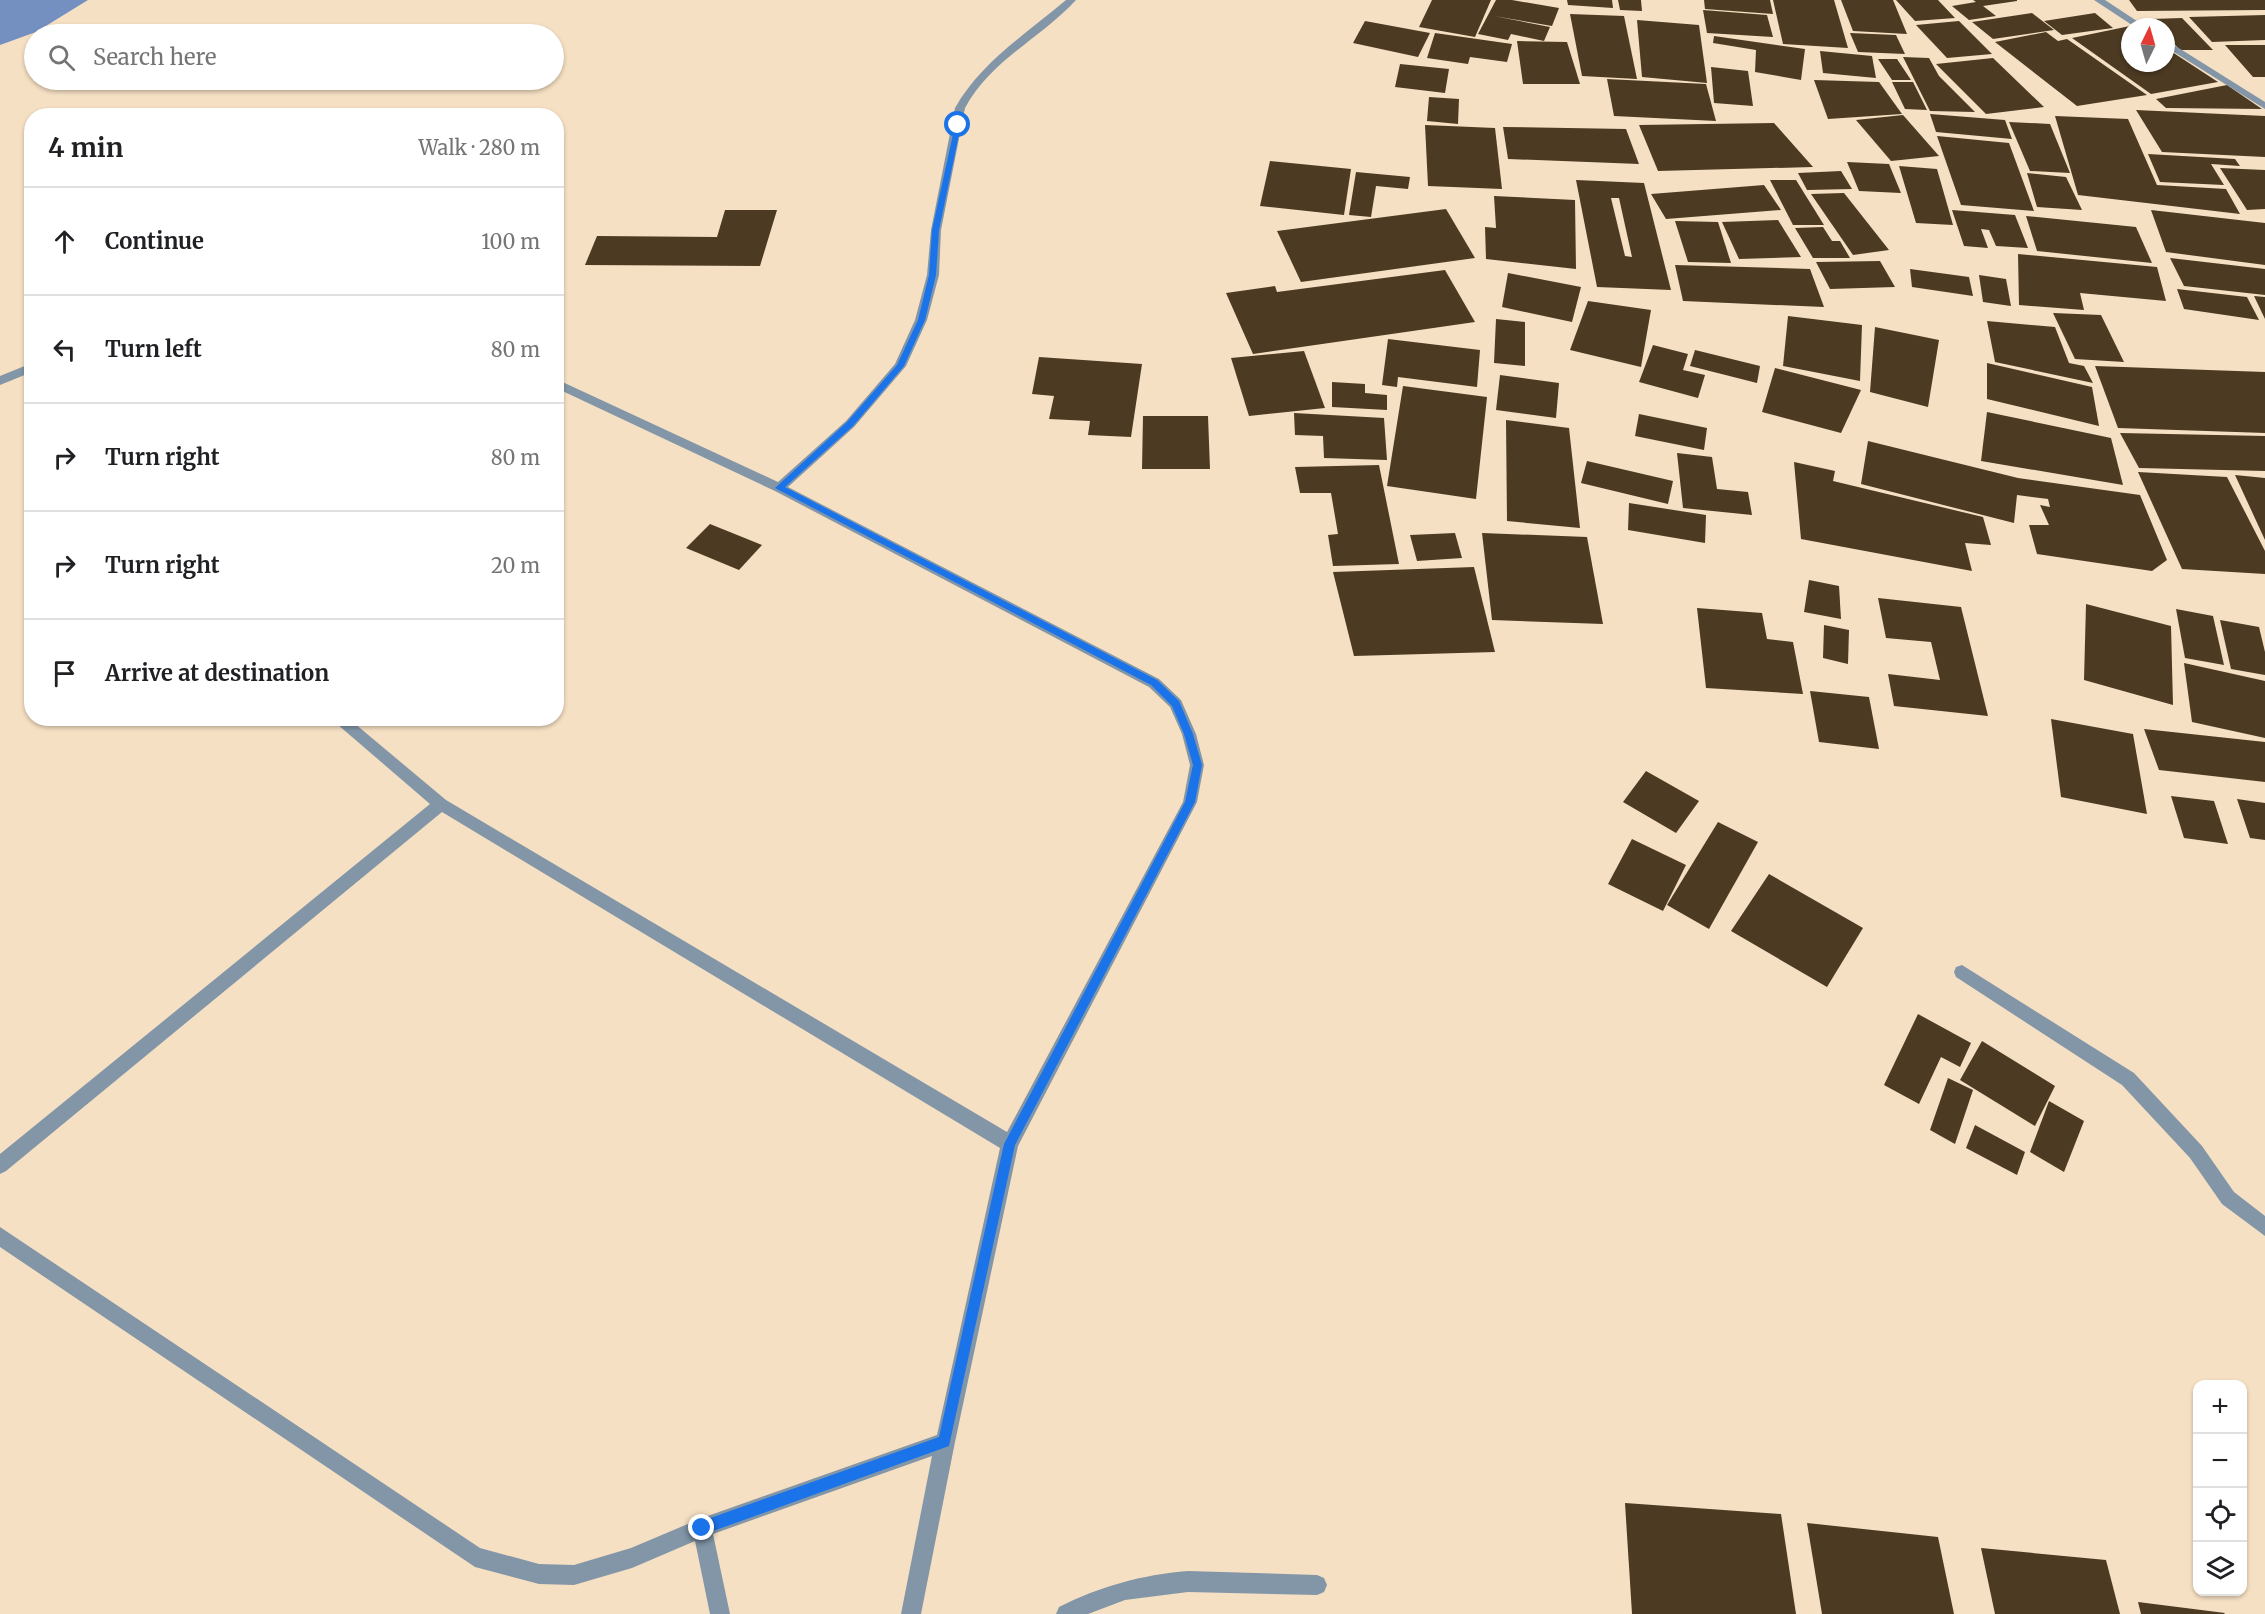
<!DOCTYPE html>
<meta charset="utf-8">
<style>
:root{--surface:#fff;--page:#f6f6f6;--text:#202124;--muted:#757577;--line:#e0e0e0}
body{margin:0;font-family:Merriweather,serif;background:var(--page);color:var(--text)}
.controls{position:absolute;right:18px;bottom:18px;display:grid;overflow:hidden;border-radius:12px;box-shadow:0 2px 4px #0004}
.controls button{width:54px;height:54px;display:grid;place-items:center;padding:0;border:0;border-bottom:2px solid var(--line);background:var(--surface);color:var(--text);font:30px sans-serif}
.compass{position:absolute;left:2121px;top:18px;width:54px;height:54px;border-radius:50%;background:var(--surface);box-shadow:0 2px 4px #0004;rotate:5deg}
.stop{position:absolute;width:18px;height:18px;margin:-14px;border:4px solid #1a73e8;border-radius:50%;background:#fff}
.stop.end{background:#1a73e8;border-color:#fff;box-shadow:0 2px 6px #0008}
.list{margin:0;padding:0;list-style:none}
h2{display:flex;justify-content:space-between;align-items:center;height:78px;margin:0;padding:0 24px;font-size:26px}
h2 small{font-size:20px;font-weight:400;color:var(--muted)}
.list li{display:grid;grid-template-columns:39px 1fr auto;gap:18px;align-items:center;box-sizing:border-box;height:108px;padding:0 24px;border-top:2px solid var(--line)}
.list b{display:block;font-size:22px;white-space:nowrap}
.list em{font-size:20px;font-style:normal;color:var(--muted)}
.icon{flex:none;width:33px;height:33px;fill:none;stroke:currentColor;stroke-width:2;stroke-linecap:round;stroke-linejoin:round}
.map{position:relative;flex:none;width:2265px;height:1614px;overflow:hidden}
.search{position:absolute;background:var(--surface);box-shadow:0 2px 4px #0004;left:24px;top:24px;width:540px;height:66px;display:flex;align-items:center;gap:15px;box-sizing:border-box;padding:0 21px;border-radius:33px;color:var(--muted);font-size:22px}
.panel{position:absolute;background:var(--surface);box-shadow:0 2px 4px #0004;left:24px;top:108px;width:540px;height:618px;border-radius:24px}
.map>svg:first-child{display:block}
.water{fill:#7490c0}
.building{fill:#4c3a22;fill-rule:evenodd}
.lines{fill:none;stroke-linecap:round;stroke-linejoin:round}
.street{fill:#8296a8;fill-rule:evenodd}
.route{fill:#1a73e8}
</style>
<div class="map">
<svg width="2265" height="1614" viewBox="0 0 2265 1614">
<rect width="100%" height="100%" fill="#f6e0c3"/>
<polygon class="water" points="0,0 88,0 36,32 0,45"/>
<g class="building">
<polygon points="1432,0 1491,0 1475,37 1419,27"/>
<polygon points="1496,0 1512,0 1559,8 1552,26 1494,16 1550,27 1544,41 1511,34 1508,40 1478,34"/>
<polygon points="1567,0 1612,0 1613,8 1568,5"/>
<polygon points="1618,0 1641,0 1642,11 1620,10"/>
<polygon points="1704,0 1770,0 1773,14 1705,9"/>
<polygon points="1773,0 1834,0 1848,48 1783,44"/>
<polygon points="1841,0 1893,0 1907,34 1853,31"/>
<polygon points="1896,0 1938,0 1955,18 1915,21"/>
<polygon points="1973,0 2017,0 2017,1 1983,6 1996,16 1969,20 1952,6 1976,2"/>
<polygon points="2129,0 2265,0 2265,10 2137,11"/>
<polygon points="1703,10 1767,15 1773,37 1707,33"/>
<polygon points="2032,13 2054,30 1993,39 1972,22"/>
<polygon points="2095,13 2113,28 2062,35 2044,21"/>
<polygon points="1570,14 1624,16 1637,79 1582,76"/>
<polygon points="2265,15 2265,40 2212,42 2189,17"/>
<polygon points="2182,18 2213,50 2180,50 2166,35 2166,27 2158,27 2151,19"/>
<polygon points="1637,20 1699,25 1707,83 1642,77"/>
<polygon points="1365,21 1430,33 1418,57 1353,43"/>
<polygon points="1959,21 1992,54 1947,58 1916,25"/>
<polygon points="2130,26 2130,63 2166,63 2166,48 2218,82 2151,94 2072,38"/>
<polygon points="2046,32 2058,41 2067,39 2147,95 2077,106 1995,42"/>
<polygon points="1435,33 1512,44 1507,62 1470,57 1468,64 1427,58"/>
<polygon points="1850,33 1896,35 1905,54 1858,52"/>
<polygon points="1714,36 1805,49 1801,80 1755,72 1756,50 1713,43"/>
<polygon points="1517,41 1567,42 1580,84 1523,84"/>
<polygon points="2225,45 2265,45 2265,77 2253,77"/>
<polygon points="1820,51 1872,56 1876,78 1823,73"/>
<polygon points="1903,57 1929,58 1939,76 1975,112 1930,111"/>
<polygon points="1993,58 2044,107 1986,114 1936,64"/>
<polygon points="1878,59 1897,59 1911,80 1892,80"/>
<polygon points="1400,64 1449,69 1445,93 1395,87"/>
<polygon points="1711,67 1748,71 1753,106 1714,103"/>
<polygon points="1607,79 1706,84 1716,121 1614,116"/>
<polygon points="1814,80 1879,82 1902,114 1828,119"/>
<polygon points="1892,82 1913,82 1927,110 1905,109"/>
<polygon points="2227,85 2262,109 2166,108 2156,99"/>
<polygon points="1429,97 1459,99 1458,124 1427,121"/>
<polygon points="2136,110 2265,116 2265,157 2162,152"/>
<polygon points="1930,114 2005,120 2012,139 1936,132"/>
<polygon points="1903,115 1939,156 1891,161 1856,120"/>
<polygon points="2055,116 2128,119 2157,185 2226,189 2240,214 2078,195"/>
<polygon points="2009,122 2050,124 2070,173 2030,171"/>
<polygon points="1774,123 1813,167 1658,171 1639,125"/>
<polygon points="1425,125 1495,128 1502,189 1428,186"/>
<polygon points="1503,127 1626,129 1639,164 1508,159"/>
<polygon points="1937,136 2009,143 2034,211 1961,205"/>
<polygon points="2148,154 2235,159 2240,166 2211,164 2224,185 2160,182"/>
<polygon points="1270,161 1351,169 1344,215 1260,206"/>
<polygon points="1847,162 1889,164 1901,193 1859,191"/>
<polygon points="1899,166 1937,169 1953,225 1916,223"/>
<polygon points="2220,168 2265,170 2265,209 2247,210"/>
<polygon points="1841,171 1852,189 1807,190 1798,173"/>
<polygon points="1356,172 1410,177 1408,189 1376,186 1371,217 1349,215"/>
<polygon points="2027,173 2066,177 2082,210 2037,207"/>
<path d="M1576,180L1644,183L1671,290L1597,287ZM1611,198H1619L1632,257L1625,256Z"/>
<polygon points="1770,180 1796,180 1824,225 1793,225"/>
<polygon points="1764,185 1781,210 1666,219 1651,194"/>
<polygon points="1844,193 1889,250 1853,255 1811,194"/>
<polygon points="1494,196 1575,200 1576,269 1486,259 1485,227 1496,228"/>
<polygon points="1446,209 1475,258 1301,282 1277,231"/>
<polygon points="725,210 777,210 760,266 585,265 597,236 717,237"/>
<polygon points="1952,210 2015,215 2028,248 1996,246 1989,230 1981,229 1988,248 1964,246"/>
<polygon points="2151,210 2265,223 2265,265 2166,252"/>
<polygon points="2026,216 2136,227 2152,263 2037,251"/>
<polygon points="1778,220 1801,257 1739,259 1722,222"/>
<polygon points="1675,221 1718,222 1731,263 1688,262"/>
<polygon points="1823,227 1832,241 1840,241 1850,258 1813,258 1795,228"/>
<polygon points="2018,254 2157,267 2166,301 2080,293 2084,310 2019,305"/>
<polygon points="2170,258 2265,269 2265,295 2184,286"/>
<polygon points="1880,261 1895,287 1830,289 1816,262"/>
<polygon points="1675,265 1810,269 1824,307 1683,301"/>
<polygon points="1910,269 1969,277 1973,296 1912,287"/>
<polygon points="1445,270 1475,322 1253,354 1226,293 1275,286 1277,292"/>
<polygon points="1508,273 1581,287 1572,322 1502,307"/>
<polygon points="1979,275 2006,279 2011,306 1983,302"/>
<polygon points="2177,289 2247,297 2259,320 2184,309"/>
<polygon points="2254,296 2265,297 2265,319"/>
<polygon points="1588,301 1651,310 1641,367 1570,350"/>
<polygon points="2053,313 2101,315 2124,362 2075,359"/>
<polygon points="1788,316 1862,325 1860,381 1783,366"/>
<polygon points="1496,319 1525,322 1525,366 1494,363"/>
<polygon points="1987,321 2055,327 2069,363 2084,366 2093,383 1995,362"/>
<polygon points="1875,327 1939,340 1928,407 1870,392"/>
<polygon points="1388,339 1480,350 1477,387 1398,377 1397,387 1382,385"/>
<polygon points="1653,345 1688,354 1683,370 1705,375 1698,398 1639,382"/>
<polygon points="1695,350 1760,366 1757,383 1690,366"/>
<polygon points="1304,351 1325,408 1249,416 1231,358"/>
<polygon points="1039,357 1142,364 1131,437 1088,435 1090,421 1049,419 1054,396 1032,394"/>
<polygon points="1987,363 2092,387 2099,426 1987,399"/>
<polygon points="2095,366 2265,372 2265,433 2118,428"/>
<polygon points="1775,368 1861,390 1841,433 1762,412"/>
<polygon points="1500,375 1559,383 1556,418 1496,410"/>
<polygon points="1332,382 1365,384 1365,393 1387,395 1387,410 1332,407"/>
<polygon points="1403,386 1487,397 1476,499 1387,486"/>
<polygon points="1987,412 2111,438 2123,485 1981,461"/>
<polygon points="1294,413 1384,418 1387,460 1324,458 1323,436 1295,435"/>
<polygon points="1639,414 1707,428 1704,450 1635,436"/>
<polygon points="1143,416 1208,416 1210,469 1142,469"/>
<polygon points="1506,420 1569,428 1580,528 1507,521"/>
<polygon points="2120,433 2265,436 2265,471 2139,468"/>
<polygon points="1868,441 2018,478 2140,495 2167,560 2152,571 2037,554 2029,525 2049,525 2040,505 2050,507 2048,499 2017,495 2014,523 1861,484"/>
<polygon points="1677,453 1712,457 1717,489 1748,492 1752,515 1683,508"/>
<polygon points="1587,461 1673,481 1668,504 1581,483"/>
<polygon points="1794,462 1835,471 1833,481 1983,517 1991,545 1965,543 1972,571 1801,539"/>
<polygon points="1379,465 1399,564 1333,566 1328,535 1338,534 1331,493 1300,493 1295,467"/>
<polygon points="2138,472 2227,477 2265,551 2265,574 2182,569"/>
<polygon points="2235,475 2265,478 2265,540"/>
<polygon points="1629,503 1706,515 1705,543 1628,530"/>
<polygon points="710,524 762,545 739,570 686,548"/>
<polygon points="1455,533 1462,558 1417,561 1410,535"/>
<polygon points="1482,533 1587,537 1603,624 1492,620"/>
<polygon points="1474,567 1495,652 1354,656 1333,572"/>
<polygon points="1809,580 1839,586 1841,619 1804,612"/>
<polygon points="1878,598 1961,607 1988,716 1894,706 1888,674 1940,680 1931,642 1886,638"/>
<polygon points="2086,604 2171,626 2173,705 2084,680"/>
<polygon points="1697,608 1762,613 1767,639 1793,642 1803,694 1706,688"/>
<polygon points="2176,609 2213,616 2224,665 2185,658"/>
<polygon points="2220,620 2259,627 2265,652 2265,675 2231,669"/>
<polygon points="1824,625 1849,630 1848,664 1823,658"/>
<polygon points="2184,663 2265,681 2265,738 2192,722"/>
<polygon points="1810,691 1869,697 1879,749 1819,742"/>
<polygon points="2051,719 2133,734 2147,814 2061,797"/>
<polygon points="2144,729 2265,742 2265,782 2159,770"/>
<polygon points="1646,771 1699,801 1676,833 1623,802"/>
<polygon points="2171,796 2214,801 2228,844 2184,838"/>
<polygon points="2237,799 2265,803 2265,840 2250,838"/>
<polygon points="1718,822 1758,842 1709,929 1667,905"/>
<polygon points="1632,839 1686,865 1663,911 1608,884"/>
<polygon points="1769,874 1863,928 1827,987 1731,931"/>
<polygon points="1918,1014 1971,1043 1960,1067 1941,1057 1919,1104 1884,1085"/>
<polygon points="1982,1041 2055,1086 2035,1126 1960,1080"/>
<polygon points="1948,1078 1973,1090 1955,1144 1930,1130"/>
<polygon points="2049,1101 2084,1121 2064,1172 2030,1152"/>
<polygon points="1975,1125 2025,1152 2017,1175 1966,1148"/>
<polygon points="1625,1503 1781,1514 1796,1614 1632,1614"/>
<polygon points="1807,1523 1938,1537 1954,1614 1822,1614"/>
<polygon points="1981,1548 2106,1560 2120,1614 1995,1614"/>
<polygon points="2138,1602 2225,1613 2224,1614 2141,1614"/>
</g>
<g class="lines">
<g class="street">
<path d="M1066,0H1076C1040,39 991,60 965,108L941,230L939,275L927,320L906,366L854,427L788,487L1159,679L1181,700L1196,734L1204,765L1197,802L1018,1146L955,1442L921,1614H901L932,1456L713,1534L730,1614H710L695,1541L632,1568L574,1585L539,1584L475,1567L0,1247V1227L480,1548L539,1564L574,1565L631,1548L702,1518L937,1435L1000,1148L442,812L6,1171L0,1174V1154L430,804L330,718H348L446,800L1007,1132L1183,802L1190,765L1182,734L1170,707L1149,687L775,491L556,388V379L778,482L846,421L895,364L915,320L927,275L931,230L955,108C981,62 1026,34 1066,0Z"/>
<polygon points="2094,0 2105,0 2146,27 2135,27"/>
<polygon points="2166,40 2265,102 2265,109 2166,47"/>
<polygon points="32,363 32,372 0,385 0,376"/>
<polygon points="1962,965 2134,1073 2202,1146 2234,1192 2265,1216 2265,1236 2222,1204 2190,1158 2122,1085 1956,977 1954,972 1956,967"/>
<path d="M1188,1571L1317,1575L1324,1578L1327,1585L1324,1592L1317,1595L1188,1592L1125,1600L1088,1614H1056L1059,1607C1101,1586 1141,1575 1188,1571Z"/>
</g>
</g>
<polygon class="route" points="958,123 961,125 939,230 936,275 925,320 904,366 853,426 785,487 1157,680 1179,701 1193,734 1202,765 1195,802 1015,1145 949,1446 702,1535 695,1528 702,1521 939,1437 1004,1144 1185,802 1193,765 1184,734 1172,706 1151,685 775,488 847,422 897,365 918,320 929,275 932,230 955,125"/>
</svg>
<div class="controls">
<button>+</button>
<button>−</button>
<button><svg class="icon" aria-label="locate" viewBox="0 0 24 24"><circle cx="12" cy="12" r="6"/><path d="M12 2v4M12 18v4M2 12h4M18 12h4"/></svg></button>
<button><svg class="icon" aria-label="layers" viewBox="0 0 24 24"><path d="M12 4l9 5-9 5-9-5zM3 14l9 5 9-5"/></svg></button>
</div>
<svg class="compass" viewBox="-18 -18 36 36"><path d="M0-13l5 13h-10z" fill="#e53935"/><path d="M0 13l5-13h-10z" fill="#757577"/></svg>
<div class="stop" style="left:958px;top:125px"></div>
<div class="stop end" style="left:702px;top:1528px"></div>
<div class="search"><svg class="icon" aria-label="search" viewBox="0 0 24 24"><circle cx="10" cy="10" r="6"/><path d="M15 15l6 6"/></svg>Search here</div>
<section class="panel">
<h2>4 min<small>Walk · 280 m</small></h2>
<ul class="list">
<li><svg class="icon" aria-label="ahead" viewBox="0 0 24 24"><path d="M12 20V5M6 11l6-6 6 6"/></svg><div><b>Continue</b></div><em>100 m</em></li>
<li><svg class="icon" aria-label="left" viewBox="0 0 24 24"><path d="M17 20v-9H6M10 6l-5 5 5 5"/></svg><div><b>Turn left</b></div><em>80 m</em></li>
<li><svg class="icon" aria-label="right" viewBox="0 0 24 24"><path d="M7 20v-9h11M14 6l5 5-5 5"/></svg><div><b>Turn right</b></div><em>80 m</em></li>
<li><svg class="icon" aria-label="right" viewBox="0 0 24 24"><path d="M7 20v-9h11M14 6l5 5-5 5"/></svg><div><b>Turn right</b></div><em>20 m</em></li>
<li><svg class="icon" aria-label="arrive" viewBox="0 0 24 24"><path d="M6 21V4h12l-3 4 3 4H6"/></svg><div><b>Arrive at destination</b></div></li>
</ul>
</section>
</div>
